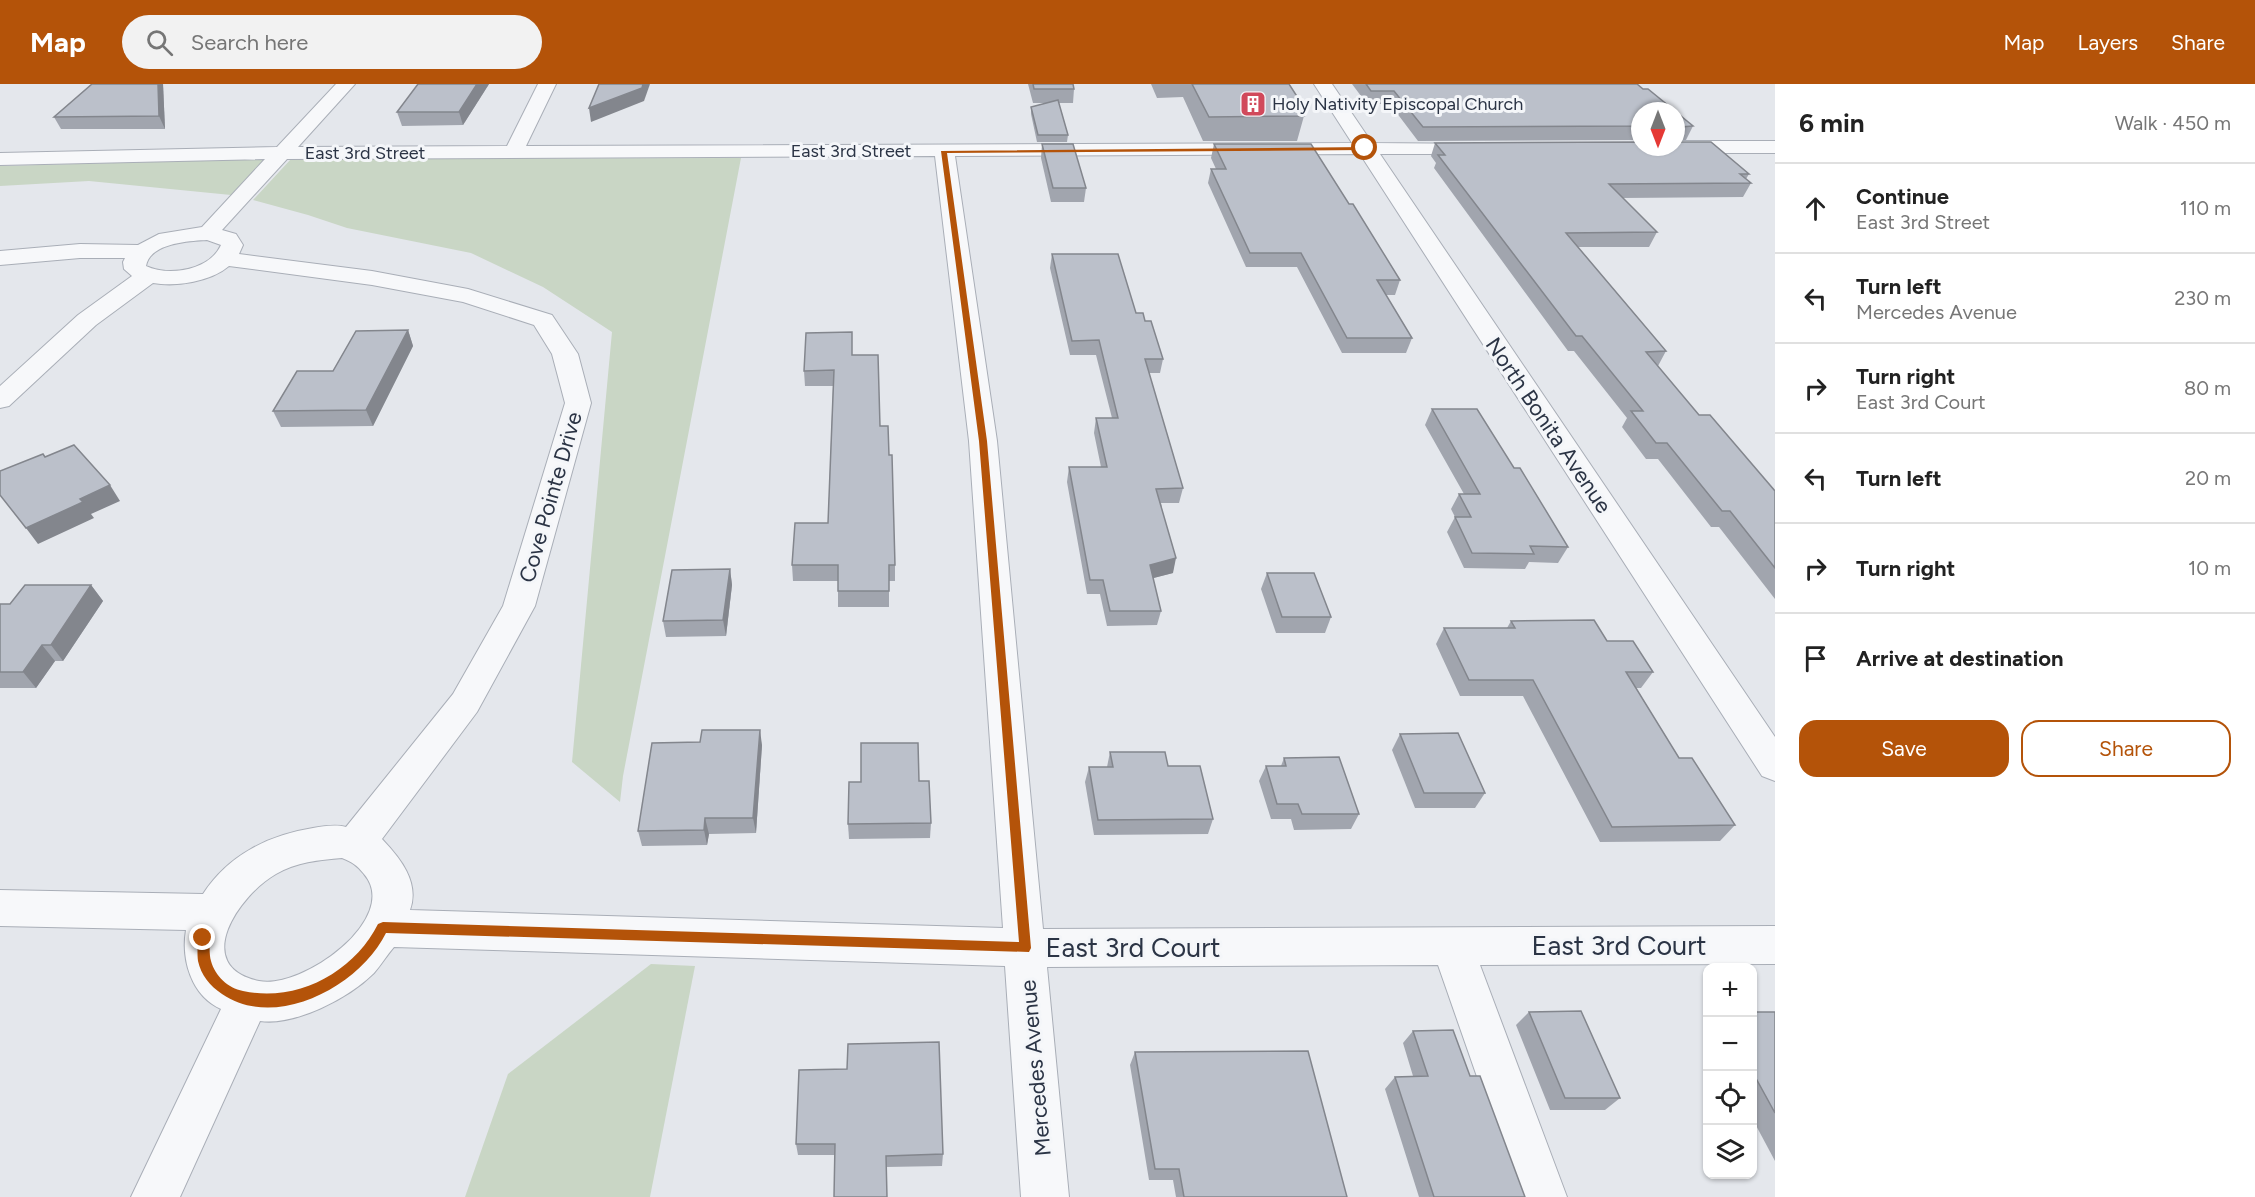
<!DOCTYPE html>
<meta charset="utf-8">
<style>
:root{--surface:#fff;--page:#f2f2f2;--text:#222;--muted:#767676;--line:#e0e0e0;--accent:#b45309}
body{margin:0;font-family:Figtree,sans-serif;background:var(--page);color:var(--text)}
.controls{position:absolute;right:18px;bottom:18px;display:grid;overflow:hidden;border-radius:12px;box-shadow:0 2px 4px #0004}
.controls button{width:54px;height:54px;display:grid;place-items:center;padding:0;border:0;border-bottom:2px solid var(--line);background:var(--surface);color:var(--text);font:30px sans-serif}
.compass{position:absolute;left:1631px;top:18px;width:54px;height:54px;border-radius:50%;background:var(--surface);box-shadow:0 2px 4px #0004;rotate:180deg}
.stop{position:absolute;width:18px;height:18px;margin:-14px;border:4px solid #b45309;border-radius:50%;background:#fff}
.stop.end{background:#b45309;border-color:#fff;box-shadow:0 2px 6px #0008}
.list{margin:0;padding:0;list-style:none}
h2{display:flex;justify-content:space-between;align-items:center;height:78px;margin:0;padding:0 24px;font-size:26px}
h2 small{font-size:20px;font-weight:400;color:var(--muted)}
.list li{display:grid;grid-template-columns:39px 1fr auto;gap:18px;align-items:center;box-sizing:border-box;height:90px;padding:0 24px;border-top:2px solid var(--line)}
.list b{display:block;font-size:22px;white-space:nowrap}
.list p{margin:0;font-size:20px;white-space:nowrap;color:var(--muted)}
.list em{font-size:20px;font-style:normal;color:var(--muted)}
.actions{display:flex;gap:12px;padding:18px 24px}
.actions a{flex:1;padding:14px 0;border:2px solid var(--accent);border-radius:18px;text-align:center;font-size:21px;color:var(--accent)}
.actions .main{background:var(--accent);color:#fff}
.icon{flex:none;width:33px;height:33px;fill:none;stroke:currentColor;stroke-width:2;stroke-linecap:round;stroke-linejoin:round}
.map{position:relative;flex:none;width:1775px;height:1113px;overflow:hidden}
header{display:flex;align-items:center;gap:36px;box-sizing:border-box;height:84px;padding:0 30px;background:var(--accent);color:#fff}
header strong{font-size:28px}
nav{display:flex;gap:33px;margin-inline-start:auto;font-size:21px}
.search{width:420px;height:54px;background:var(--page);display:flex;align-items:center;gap:15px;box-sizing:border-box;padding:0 21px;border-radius:33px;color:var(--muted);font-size:22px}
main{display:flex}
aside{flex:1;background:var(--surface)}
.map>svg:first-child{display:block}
.green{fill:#c9d6c5}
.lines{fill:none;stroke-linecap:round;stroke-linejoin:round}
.minor-casing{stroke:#a9aeb7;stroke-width:2}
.minor{fill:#f7f8fa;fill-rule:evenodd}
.wall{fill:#a1a5ae}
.shaded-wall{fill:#83868d}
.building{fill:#bbc0ca;stroke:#83868d;stroke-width:1.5}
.route{fill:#b45309}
.labels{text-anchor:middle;stroke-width:6;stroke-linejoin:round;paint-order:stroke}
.far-poi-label{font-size:18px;fill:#2b3445;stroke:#f4f6f9;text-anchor:start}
.far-street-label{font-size:18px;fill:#2b3445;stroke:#f4f6f9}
.street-label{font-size:22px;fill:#2b3445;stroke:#f4f6f9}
.near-street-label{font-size:27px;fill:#2b3445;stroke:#f4f6f9}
</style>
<header>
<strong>Map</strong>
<div class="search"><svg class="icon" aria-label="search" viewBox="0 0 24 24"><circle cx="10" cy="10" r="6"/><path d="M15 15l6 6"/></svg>Search here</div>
<nav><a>Map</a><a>Layers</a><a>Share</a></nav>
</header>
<main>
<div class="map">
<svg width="1775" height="1113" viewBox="0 0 1775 1113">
<rect width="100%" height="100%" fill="#e4e7ec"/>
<g class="green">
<polygon points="741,74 623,692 620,718 572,678 612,248 543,203 471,169 347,144 308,131 253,116 291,75"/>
<polygon points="265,75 231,111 89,97 0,102 0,82"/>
<polygon points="651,880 695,882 650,1113 465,1113 508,990"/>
</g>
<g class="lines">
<g class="minor-casing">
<g id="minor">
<path d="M336,0H355L298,63L507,62L538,0H556L526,62L1352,59L1314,0H1332L1372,59L1486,60L1489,64L1486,68L1479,70H1380L1775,653V697L1762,692L1360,70L955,72L997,357L1043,845L1775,842V880L1480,881L1567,1113H1519L1438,881L1047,883L1069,1113H1021L1005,882L394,863C387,871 381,881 374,889C349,914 295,942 260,937L180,1113H131L221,925C191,912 181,875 186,846L0,842V806L203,810C228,771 269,751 313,744C324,742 336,740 346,743L453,610L503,522L565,319L552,270L534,241L463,218L372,201L229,182C210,198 176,203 153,199L96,241L9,322L0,324V302L78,231L132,192L124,185L123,178L125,174H80L0,181V167L80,160L138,161L159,150L202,143L265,75L0,81V69L277,63ZM935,72L969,357L1003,844L410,826C420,798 400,774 382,755L477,628L535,522L591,319L578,270L552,231L468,205L372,187L239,170L243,161L236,150L222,146L287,75ZM207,156L221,161C210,186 169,193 146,182C150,159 189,157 207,156ZM342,774C352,778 357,781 364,790C402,834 302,906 259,897C190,882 239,811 276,790C296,778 319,776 342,774Z"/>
<polygon points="1676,57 1775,57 1775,69 1672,69 1665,67 1662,63 1676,63"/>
</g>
</g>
<use href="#minor" class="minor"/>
</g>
<g class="wall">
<polygon points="163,0 165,45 61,45 54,33"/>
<polygon points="418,0 489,0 463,41 402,42 397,28"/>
<polygon points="1028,0 1073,0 1074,5 1073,19 1059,19 1068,51 1067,58 1037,58 1031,30 1031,23 1049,19 1033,19"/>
<polygon points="1151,0 1289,0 1300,17 1298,24 1304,32 1297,57 1203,57 1183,13 1157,14"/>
<polygon points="1352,0 1637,0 1640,27 1640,56 1418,57 1390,20 1367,20"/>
<polygon points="1676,28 1693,42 1686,56 1676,56"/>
<polygon points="1435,59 1749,90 1746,95 1751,99 1743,113 1622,114 1657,148 1649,163 1578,163 1666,267 1658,282 1699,331 1775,407 1775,515 1719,443 1711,443 1658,375 1646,375 1622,343 1627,334 1574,267 1568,267 1434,84 1436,79 1431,72"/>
<polygon points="1042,60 1086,104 1084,118 1051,118 1041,74"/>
<polygon points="1214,60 1349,120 1400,196 1395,211 1386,211 1412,254 1406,269 1342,269 1297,183 1246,183 1208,99 1211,85 1216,85 1211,74"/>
<polygon points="1052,170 1136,229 1145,237 1163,275 1160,289 1149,289 1183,404 1179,419 1161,419 1173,489 1153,494 1161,527 1157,541 1107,542 1100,510 1087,510 1067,398 1069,383 1101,383 1094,349 1096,334 1112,334 1096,271 1070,271 1050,184"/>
<polygon points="408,246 413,262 373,342 281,343 273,327 333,287"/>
<polygon points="852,271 880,342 889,371 895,481 895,497 889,497 889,523 838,523 838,497 793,497 792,481 828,439 833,302 805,302 804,287"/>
<polygon points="1432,325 1514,384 1568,463 1558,479 1529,478 1525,485 1464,484 1447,448 1455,433 1451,425 1459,410 1464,410 1425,341"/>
<polygon points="730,485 732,501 726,552 666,553 663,537"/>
<polygon points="1267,489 1331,533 1325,549 1276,549 1261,505"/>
<polygon points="91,501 103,517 63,577 55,577 36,604 0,604 0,520 10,520"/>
<polygon points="1511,537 1607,557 1653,588 1641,604 1636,604 1679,674 1735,741 1720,757 1600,758 1523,612 1460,612 1436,560 1444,544 1507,544"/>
<polygon points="1400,650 1485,709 1475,724 1415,724 1392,666"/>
<polygon points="762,661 756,749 709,750 707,761 642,762 638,747"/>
<polygon points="1110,668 1168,682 1213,735 1208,750 1094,751 1085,698 1089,683 1107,683"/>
<polygon points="1284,674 1359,730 1351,745 1294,746 1291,735 1271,735 1259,697 1266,682 1281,682"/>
<polygon points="919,697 931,739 930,754 849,755 848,740"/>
<polygon points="1529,928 1620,1014 1605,1026 1550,1026 1516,941"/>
<polygon points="1752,928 1775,928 1775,1077 1752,1034"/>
<polygon points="1413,947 1470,992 1525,1113 1419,1113 1385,1005 1395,993 1413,992 1403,959"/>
<polygon points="1135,968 1347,1113 1176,1113 1173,1096 1149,1096 1130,981"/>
<polygon points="799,986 943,1070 942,1082 886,1083 835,1071 798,1071 796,1060"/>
</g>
<g class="shaded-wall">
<polygon points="158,0 163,0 165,45 159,32"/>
<polygon points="477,0 489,0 463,41 459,28"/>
<polygon points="643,0 650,0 644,17 591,38 589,24"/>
<polygon points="408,246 413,262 373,342 366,326"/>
<polygon points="110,401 120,417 91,430 94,434 38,460 26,444 80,415"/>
<polygon points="1176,474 1173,489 1146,496 1150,481"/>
<polygon points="730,485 732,501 726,552 723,536"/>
<polygon points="91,501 103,517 63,577 51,561"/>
<polygon points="42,561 55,577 36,604 23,588"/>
<polygon points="760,646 762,661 756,749 753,734"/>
<polygon points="705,734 709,750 707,761 704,746"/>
</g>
<g class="building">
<polygon points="92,0 158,0 159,32 54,33"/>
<polygon points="418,0 477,0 459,28 397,28"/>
<polygon points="599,0 643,0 642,4 589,24"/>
<polygon points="1033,0 1073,0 1074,5 1034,5"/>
<polygon points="1192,0 1289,0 1300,17 1294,17 1304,32 1209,33"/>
<polygon points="1366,0 1637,0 1643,5 1648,5 1675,27 1640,27 1640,42 1423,43 1394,7 1371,7"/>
<polygon points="1058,16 1068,51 1038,51 1031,23"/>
<polygon points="1676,28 1693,42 1681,43 1681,47 1676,47"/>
<polygon points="1640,58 1640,63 1676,63 1676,58 1711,58 1749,90 1740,90 1751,99 1609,100 1657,148 1566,149 1666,267 1646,268 1699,331 1710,331 1775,407 1775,484 1730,427 1722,427 1667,359 1656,359 1631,327 1643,327 1582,252 1576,252 1438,71 1445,71 1435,59"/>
<polygon points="1042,60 1073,60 1086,104 1053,104"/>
<polygon points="1214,60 1311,60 1349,120 1353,120 1400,196 1377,196 1412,254 1347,254 1301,169 1250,169 1211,85 1226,85"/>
<polygon points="1052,170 1118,170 1136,229 1143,229 1145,237 1151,237 1163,275 1145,275 1183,404 1156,405 1176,474 1150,481 1161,527 1110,527 1103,496 1090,496 1069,383 1107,383 1096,334 1118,334 1099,256 1072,257"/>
<polygon points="408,246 366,326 273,327 297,287 333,287 356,247"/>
<polygon points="852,248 852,271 878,271 880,342 888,342 889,371 892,371 895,481 889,481 889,507 838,507 838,481 792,481 795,439 828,439 834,286 804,287 806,249"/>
<polygon points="1432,325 1477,325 1514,384 1520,384 1568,463 1530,462 1534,470 1472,469 1455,433 1471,433 1459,410 1480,410"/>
<polygon points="74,361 110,401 80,415 83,418 26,444 0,411 0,387 43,370 45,373"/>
<polygon points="730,485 723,536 663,537 672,486"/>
<polygon points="1267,489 1314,489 1331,533 1282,533"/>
<polygon points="25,501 91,501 51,561 42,561 23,588 0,588 0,520 10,520"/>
<polygon points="1594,536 1607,557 1633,557 1653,588 1626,588 1679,674 1692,674 1735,741 1612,743 1533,596 1469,596 1444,544 1515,544 1511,537"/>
<polygon points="702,646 760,646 753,734 705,734 704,746 638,747 652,659 700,658"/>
<polygon points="1458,649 1485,709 1424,709 1400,650"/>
<polygon points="861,659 918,659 919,697 929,697 931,739 848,740 849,698 861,698"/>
<polygon points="1110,668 1165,668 1168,682 1200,682 1213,735 1098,736 1089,683 1113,683"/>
<polygon points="1339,673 1359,730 1302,730 1298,720 1277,720 1266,682 1286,682 1284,674"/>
<polygon points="1581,927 1620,1014 1565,1014 1529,928"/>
<polygon points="1752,928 1775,928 1775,1029 1752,987"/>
<polygon points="1453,946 1470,992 1480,992 1525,1113 1434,1113 1395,993 1428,992 1413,947"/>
<polygon points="939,958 943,1070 886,1072 887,1113 834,1113 835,1060 796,1060 799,986 847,985 848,960"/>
<polygon points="1308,967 1347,1113 1184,1113 1179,1085 1155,1085 1135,968"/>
</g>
<path class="route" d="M1367,63L1365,66L947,69L987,357L1031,864L1029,868L386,849C360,902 276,947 222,910C210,902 201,891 198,877C197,870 198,861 197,854L203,848L209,854C210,861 209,870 211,877C215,892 228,904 243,907C297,919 354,888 378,840L383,838L1019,858L979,357L941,67Z"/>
<defs>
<g id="building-square" transform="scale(1.35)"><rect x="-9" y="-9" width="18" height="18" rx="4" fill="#d1495b" stroke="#f4f6f9"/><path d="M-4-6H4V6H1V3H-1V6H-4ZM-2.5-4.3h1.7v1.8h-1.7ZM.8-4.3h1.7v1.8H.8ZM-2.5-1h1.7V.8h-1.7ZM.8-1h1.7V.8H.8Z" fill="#fff"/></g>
</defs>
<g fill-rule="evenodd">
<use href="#building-square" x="1253" y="20"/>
</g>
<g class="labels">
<g class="far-poi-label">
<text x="1272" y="26">Holy Nativity Episcopal Church</text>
</g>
<g class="far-street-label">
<text x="851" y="73">East 3rd Street</text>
<text x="365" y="75">East 3rd Street</text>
</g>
<g class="street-label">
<text transform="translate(1549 341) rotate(56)" y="8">North Bonita Avenue</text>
<text transform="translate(550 413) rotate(-74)" y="8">Cove Pointe Drive</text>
<text transform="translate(1035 984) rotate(-95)" y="8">Mercedes Avenue</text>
</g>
<g class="near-street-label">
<text x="1619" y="871">East 3rd Court</text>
<text x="1133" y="873">East 3rd Court</text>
</g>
</g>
</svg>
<div class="controls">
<button>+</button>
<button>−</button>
<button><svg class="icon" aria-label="locate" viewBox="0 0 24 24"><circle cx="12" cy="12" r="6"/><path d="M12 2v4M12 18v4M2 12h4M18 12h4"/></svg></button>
<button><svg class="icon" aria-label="layers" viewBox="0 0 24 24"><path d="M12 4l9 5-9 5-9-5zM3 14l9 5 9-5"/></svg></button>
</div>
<svg class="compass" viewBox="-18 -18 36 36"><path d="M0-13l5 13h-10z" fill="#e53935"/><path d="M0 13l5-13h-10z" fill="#767676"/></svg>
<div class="stop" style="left:1365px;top:64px"></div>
<div class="stop end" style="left:203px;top:854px"></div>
</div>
<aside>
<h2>6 min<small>Walk · 450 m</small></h2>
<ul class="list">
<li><svg class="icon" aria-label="ahead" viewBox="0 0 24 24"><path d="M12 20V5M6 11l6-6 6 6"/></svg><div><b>Continue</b><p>East 3rd Street</p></div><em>110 m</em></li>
<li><svg class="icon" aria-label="left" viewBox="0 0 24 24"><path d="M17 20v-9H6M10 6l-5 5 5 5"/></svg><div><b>Turn left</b><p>Mercedes Avenue</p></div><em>230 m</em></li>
<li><svg class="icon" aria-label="right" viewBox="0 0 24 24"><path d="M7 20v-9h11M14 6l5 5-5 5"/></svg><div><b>Turn right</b><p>East 3rd Court</p></div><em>80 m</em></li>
<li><svg class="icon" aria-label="left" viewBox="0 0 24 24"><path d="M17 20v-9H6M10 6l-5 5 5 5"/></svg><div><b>Turn left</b></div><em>20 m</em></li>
<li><svg class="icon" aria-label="right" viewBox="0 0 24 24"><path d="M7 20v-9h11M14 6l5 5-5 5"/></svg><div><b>Turn right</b></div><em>10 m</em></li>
<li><svg class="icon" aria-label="arrive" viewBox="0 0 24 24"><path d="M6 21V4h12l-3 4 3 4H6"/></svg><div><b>Arrive at destination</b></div></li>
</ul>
<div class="actions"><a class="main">Save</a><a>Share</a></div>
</aside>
</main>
